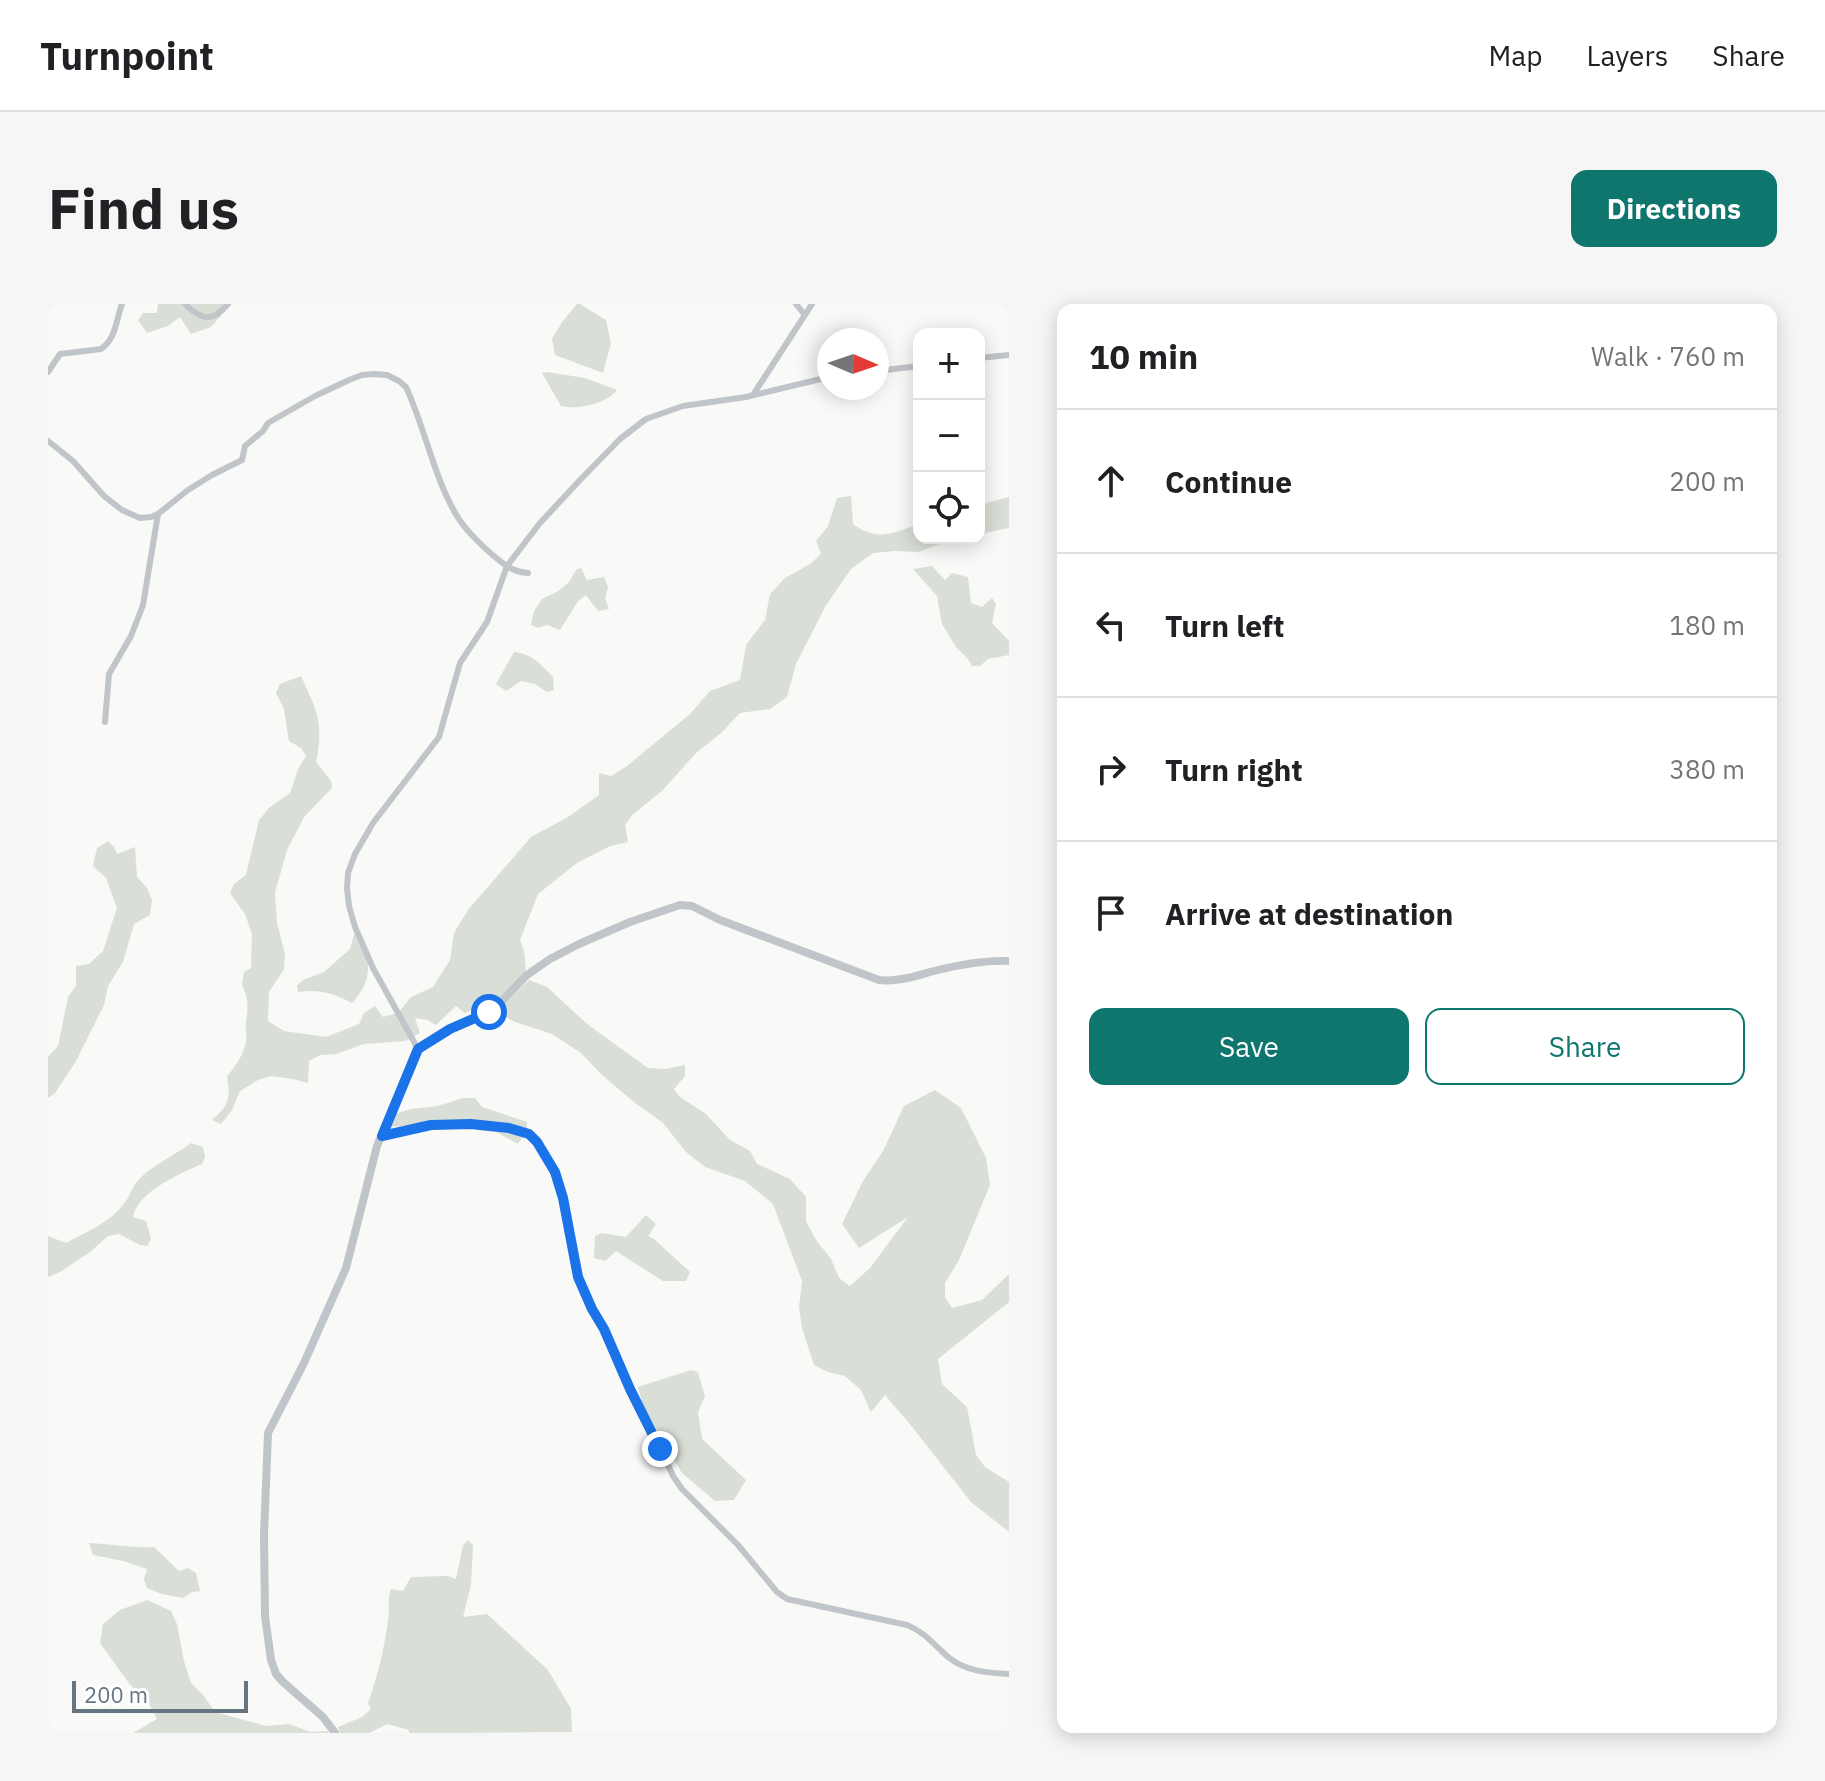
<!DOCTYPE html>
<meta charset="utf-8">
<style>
:root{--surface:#fff;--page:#f6f6f6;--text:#202124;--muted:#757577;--line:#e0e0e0;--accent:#0f766e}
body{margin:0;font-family:"IBM Plex Sans",sans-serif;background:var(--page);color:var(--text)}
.controls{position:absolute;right:24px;top:24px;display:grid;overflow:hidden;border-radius:16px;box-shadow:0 4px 20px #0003}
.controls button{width:72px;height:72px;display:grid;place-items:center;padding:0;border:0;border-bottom:2px solid var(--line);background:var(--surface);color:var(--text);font:40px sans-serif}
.compass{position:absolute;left:769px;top:24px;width:72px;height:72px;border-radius:50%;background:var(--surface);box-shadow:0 4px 20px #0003;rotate:92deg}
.scale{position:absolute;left:24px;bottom:20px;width:176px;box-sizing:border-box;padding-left:8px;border:4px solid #657581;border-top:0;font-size:22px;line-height:28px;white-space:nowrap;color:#657581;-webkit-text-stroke:6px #fff;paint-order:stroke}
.stop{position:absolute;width:24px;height:24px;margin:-18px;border:6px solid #1a73e8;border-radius:50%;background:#fff}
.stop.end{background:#1a73e8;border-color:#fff;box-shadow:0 2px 8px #0008}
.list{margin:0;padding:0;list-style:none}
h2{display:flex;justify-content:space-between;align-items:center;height:104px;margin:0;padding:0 32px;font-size:34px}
h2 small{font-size:26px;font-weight:400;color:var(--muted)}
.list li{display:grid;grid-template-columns:52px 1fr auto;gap:24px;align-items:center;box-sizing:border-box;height:144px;padding:0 32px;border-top:2px solid var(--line)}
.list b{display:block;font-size:30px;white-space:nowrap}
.list em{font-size:26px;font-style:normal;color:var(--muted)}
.actions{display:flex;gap:16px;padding:24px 32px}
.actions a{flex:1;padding:18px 0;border:2px solid var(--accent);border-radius:16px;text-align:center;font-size:28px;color:var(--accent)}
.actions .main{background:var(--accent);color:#fff}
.icon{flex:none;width:44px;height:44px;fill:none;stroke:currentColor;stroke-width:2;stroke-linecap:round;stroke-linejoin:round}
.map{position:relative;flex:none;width:961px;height:1429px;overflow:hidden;border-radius:16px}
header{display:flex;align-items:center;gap:48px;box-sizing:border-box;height:112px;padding:0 40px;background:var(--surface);border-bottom:2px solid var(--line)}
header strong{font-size:38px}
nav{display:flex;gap:44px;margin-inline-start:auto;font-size:28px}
.intro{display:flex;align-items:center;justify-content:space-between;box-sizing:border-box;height:192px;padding:0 48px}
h1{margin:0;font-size:56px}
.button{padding:20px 36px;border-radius:16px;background:var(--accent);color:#fff;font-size:28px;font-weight:700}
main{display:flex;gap:48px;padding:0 48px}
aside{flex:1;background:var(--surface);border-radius:16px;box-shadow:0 4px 20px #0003}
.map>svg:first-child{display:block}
.green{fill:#d9ded6}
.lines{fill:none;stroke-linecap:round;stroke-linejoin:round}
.minor{stroke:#c0c5c9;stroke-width:6}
.tertiary{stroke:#c0c5c9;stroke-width:8}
.route{stroke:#1a73e8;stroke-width:10}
</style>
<header>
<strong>Turnpoint</strong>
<nav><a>Map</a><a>Layers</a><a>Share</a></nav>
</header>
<div class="intro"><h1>Find us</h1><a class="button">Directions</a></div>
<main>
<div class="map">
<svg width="961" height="1429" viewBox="0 0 961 1429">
<rect width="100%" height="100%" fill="#f9f9f7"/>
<g class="green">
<polygon points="110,0 183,0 163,23 143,30 132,13 120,22 99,29 90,16 95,9 109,9"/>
<polygon points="529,0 532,0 558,16 563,39 555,69 507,51 504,35 514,18"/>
<path d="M499,68L537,74L569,86C558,100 530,106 513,102L494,69Z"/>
<path d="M803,192L805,220C829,238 845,229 871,220V234H907L870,248L847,247L825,249L803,265L777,303L748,360L739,393L722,405L692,409L673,429L648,449L614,487L584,511L577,521L580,538L562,542L529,559L490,590L472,636L476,647L478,668L454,692L417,709L408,702L388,721L379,716L367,714L372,729L357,737L316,740L288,750L272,751L261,757L260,779L245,775L223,772L210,776L192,787L184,806L173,820L164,816C181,802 183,794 179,773C186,763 196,751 198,738C199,732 197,725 198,719C200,704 201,694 194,681L196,668L203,664L204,630L197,610L182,589L186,580L198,571L211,516L221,504L242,489L251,463L258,452L253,444L241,437L236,405L228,389L232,380L253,372C269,407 276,419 268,458L283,477L284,484L256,513L239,546L227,589L229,619L237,650L236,665L221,688L220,717L236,727L278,733L311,720L316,709L327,702L335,713L350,709L363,693L385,683L402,656L406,629L420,606L483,533L520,513L551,491V469L563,472L579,462L642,410L662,387L692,376L698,341L717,316L722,290L737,274L762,260L773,250L768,237L780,222L789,194Z"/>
<polygon points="961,193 961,224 931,230 931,201"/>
<polygon points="884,262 897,276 904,269 920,273 923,299 934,303 944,294 948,300 944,319 961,337 961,351 940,355 932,362 924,362 920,355 908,343 894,320 889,292 865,265"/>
<polygon points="533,264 539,276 556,273 560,283 557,294 561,305 550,307 538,291 530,297 512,326 499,321 490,324 483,321 486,307 494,295 509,288 520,279 529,265"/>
<path d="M466,348C484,350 493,360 505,373L506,386L499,388L487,380L473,377L458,387L448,380Z"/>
<polygon points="60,537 66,543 69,550 87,543 89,573 99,584 104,596 102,611 86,620 75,658 60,682 56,701 28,757 7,789 0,794 0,753 10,742 20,693 28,682 28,662 41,660 55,647 69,604 58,574 45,562 49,544"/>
<path d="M306,631H312C323,657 325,677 304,699C285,689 271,685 250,688L249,681L257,675L276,668L302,645Z"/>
<polygon points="481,676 499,683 539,720 600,764 617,765 637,761 637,772 626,785 632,793 658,810 682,836 702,847 709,860 742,875 758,893 758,917 768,936 783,955 791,974 802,982 822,964 860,913 811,944 794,920 815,877 835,847 856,802 887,786 913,804 938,854 942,881 911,956 897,979 897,993 904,1004 934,996 961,970 961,998 890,1055 894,1080 919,1103 928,1151 937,1163 961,1178 961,1228 923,1198 861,1119 837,1091 823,1108 813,1086 797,1072 780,1068 766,1061 754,1024 751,1003 754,977 725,900 697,877 657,863 638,848 615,819 586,798 554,771 533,749 504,730 467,718 452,710 457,699"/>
<path d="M415,794H427L434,803L479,818V827L470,840L448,828L428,826L426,815L343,823V814C355,803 373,805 388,802C397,801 406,796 415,794Z"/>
<path d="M143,839L155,843L157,853L154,860C133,869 89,888 85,913L98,917L103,935L99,942L92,941L71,930L60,932L42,948L12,968L0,973V932L18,939C38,928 61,919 75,901C82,893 84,882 92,874C107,860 127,851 143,839Z"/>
<polygon points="598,911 608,920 600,932 606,935 642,968 638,977 615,977 568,947 557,957 546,954 547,932 554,929 578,933"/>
<polygon points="643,1066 650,1068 657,1092 650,1108 654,1135 698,1176 686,1196 667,1197 634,1169 595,1102 590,1083"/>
<path d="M420,1236L425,1241L423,1281L415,1313L439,1310L500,1366L523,1405L524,1428L361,1429V1426L339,1420L321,1429H292L290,1423L314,1413L323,1405L320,1399C330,1372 336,1345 340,1317C342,1306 339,1295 343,1285L355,1287L363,1273L400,1272L408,1275L415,1241Z"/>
<path d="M41,1239C63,1240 84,1244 106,1243L131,1267L140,1264L148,1269L152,1287L144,1288L135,1294L114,1290L99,1284L96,1275L99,1265L75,1257L45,1251Z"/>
<polygon points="99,1296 123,1307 129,1320 136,1357 143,1379 155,1391 167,1408 218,1422 241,1420 263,1428 280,1427 280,1429 85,1429 109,1415 102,1402 80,1378 52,1339 55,1320 72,1306"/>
</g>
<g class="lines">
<g class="minor">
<path d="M137,0C153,16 164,19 180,0"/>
<polyline points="748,0 756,10"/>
<polyline points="931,54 961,51"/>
<polyline points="829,67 871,62"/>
<path d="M0,68L12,50L53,45C68,35 68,16 74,0"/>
<polyline points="705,91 764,0"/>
<path d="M0,137L25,157L56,192L74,206L92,214L103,213L110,210L140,186L164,171L194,156L197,142L215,127L220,119L267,92L301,76L314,71L326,70L339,71L351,77L358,83C377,124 386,174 409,212C418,227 433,241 447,253C458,262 466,268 480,269"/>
<polyline points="57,418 61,370 83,332 95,301 110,210"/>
<polyline points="370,745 325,664 307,623 301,602 299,584 300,569 307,550 325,519 391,433 412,359 439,318 459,262 492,219 532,176 572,135 598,115 635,102 698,93 781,73"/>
<path d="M334,832L383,821L423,820L461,824L481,830L489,838L507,868L515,894L530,973L544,1005L556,1025L582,1085L606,1130L625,1172L634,1185L690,1241L729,1288L739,1295L859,1321C877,1328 886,1341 900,1353C917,1367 939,1369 961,1370"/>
</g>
<path class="tertiary" d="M287,1429L275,1413L235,1378L228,1370L223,1356L217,1312L216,1230L220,1129L256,1059L298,964L329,842L370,745L402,725L436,711L447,704L479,671L502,655L531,640L582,618L632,601L644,602L672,616L831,676C851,678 867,672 886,667C910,661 937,656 961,657"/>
</g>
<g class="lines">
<polyline class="route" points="441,708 402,725 370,745 334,832 383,821 423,820 461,824 481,830 489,838 507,868 515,894 530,973 544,1005 556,1025 582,1085 612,1145"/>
</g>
</svg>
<div class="controls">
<button>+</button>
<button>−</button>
<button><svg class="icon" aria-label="locate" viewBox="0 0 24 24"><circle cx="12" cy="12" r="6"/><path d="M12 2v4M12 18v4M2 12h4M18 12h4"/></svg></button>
</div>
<svg class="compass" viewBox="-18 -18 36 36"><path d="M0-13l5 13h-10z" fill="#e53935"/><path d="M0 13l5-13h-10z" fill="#757577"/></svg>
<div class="scale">200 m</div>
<div class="stop" style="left:441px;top:708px"></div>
<div class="stop end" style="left:612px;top:1145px"></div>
</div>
<aside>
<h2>10 min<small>Walk · 760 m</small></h2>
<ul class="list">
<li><svg class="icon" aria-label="ahead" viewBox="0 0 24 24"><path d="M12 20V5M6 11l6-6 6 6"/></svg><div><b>Continue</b></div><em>200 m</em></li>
<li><svg class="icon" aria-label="left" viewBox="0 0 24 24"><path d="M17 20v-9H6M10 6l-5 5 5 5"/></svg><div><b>Turn left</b></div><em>180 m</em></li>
<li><svg class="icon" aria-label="right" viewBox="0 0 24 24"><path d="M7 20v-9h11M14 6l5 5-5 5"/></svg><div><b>Turn right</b></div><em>380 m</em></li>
<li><svg class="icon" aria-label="arrive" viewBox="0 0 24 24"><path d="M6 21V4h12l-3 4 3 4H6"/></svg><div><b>Arrive at destination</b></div></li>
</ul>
<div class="actions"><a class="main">Save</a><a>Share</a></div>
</aside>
</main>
